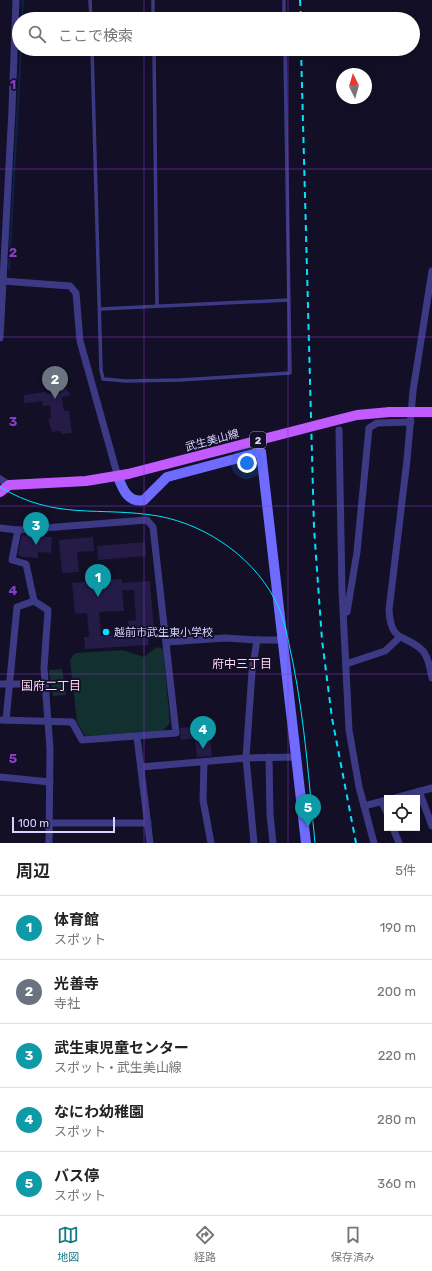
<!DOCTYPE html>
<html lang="ja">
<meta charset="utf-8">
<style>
:root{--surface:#fff;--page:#f2f2f2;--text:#222;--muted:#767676;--line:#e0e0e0;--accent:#137a85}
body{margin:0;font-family:Rubik,"Noto Sans JP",sans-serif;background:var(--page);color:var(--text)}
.controls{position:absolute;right:12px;bottom:12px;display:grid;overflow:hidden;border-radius:0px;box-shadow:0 4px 16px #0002}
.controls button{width:36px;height:36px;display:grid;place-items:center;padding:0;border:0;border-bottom:1px solid var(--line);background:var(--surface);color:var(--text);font:20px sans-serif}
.compass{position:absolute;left:336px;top:68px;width:36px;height:36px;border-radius:50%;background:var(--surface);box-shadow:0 4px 16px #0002;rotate:355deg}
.scale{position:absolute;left:12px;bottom:10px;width:103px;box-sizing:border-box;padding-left:4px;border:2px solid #d9d4ff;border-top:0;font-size:11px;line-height:14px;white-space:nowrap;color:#d9d4ff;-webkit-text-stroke:3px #130f26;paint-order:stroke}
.you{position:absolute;left:247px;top:463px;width:14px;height:14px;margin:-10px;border:3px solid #fff;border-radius:50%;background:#1a73e8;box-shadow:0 0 0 6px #1a73e833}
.badge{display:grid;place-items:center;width:26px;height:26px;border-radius:50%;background:var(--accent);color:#fff;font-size:13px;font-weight:700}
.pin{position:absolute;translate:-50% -33px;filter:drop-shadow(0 1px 2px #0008)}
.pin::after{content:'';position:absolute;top:21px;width:14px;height:12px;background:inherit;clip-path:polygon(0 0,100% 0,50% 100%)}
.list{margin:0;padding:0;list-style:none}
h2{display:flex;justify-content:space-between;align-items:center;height:52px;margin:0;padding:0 16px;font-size:17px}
h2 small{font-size:13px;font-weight:400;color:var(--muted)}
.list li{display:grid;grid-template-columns:26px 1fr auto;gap:12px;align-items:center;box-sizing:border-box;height:64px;padding:0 16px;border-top:1px solid var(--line)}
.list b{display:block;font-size:15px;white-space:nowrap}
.list p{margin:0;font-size:13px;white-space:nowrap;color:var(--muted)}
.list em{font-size:13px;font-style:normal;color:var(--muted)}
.icon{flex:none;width:22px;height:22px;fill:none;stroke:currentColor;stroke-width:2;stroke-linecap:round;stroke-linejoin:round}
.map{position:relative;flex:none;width:432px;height:843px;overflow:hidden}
.search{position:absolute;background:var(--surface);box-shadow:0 4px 16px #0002;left:12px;right:12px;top:12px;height:44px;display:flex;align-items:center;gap:10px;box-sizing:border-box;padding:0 14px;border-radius:22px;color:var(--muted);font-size:15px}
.sheet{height:372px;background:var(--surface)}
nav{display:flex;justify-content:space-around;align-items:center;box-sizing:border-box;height:56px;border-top:1px solid var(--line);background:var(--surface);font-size:11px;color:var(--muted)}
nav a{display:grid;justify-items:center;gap:2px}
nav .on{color:var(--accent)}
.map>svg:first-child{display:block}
.green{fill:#12302f}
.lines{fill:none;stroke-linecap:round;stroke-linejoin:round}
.stream{stroke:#0c2248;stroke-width:2}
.building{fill:#241b47;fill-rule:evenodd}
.lane{stroke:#3d3a85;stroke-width:3.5}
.street{stroke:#3d3a85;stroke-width:7}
.secondary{stroke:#6f6bff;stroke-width:10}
.primary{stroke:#c25bff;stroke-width:10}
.tram{stroke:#00e5ff;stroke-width:1}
.rail{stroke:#00e5ff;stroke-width:2;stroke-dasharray:6 5;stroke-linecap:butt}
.primary-bridge{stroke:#c25bff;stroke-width:10}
.grid{fill:none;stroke:#843dc5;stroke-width:1;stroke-opacity:0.55}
.poi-dot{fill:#00e5ff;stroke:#130f26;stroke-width:1.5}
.labels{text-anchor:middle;stroke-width:3.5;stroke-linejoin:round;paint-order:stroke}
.shield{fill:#130f26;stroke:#9e99be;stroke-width:1}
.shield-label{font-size:10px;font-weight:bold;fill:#d9d4ff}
.street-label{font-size:11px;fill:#d9d4ff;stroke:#130f26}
.poi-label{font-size:11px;fill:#d9d4ff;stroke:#130f26;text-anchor:start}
.neighbourhood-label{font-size:12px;fill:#ffd6f0;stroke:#130f26}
.grid-label{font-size:13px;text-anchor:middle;font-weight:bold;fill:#843dc5;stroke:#130f26;stroke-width:3.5;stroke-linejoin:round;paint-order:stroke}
</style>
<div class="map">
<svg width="432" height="843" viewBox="0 0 432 843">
<rect width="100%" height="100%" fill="#130f26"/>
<g class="green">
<polygon points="157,647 163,649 170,723 163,731 85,736 77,722 70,660 75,653 123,650 144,657"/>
<polygon points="62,669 66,695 53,696 49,670"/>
</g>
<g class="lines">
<g class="stream">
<polyline points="22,19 23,0"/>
<polyline points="9,269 21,49"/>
</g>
</g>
<g class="building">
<polygon points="60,389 66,389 69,392 69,396 62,397 64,411 69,411 72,433 61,434 61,431 52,432 48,419 51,418 50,405 43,406 42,401 24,403 24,395 46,392 46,394 61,393"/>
<polygon points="22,535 52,537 51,553 38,552 38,558 22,557 18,554"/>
<polygon points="93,537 94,551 77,552 79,572 62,573 59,540"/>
<polygon points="145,542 146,556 98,560 97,546"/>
<path d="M122,579V583L150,581L154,631L147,632L149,645L85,649L84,637H89L87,613L75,614L72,583ZM122,590H134L136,620L128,621L129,635L101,636L99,612L124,611Z"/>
<polygon points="208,725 212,756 197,757 195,738 181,740 180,728"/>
</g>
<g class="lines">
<g class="lane">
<polyline points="90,0 91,19"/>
<polyline points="153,0 153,19"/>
<polyline points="284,0 284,19"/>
<polyline points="92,49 101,370 103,379 126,381 180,380 290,373 285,49"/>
<polyline points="154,49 157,306"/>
<polyline points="100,309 289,300"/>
</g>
<g class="street">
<path d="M432,271L413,391L407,460L389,610C391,645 406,633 423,651C429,658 430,669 432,678"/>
<polyline points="3,281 70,286 76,293 80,341 118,477"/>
<polyline points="0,338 12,109 16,0"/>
<polyline points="339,430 342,590 349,730 359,787 374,843"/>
<polyline points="0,479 9,485"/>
<polyline points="0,528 18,530 147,520 153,527 176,733 82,740 72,722 0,720"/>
<polyline points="18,530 12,560 26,564 34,601 48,610 44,668 50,749 49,843"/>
<polyline points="344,612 347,612 357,552 369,428 377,423 411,422"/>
<polyline points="167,642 225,638 257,640 283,640"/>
<polyline points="346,664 385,651 400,637"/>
<polyline points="0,684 45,684"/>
<polyline points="6,720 17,607 34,601"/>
<polyline points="137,737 150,843"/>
<polyline points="269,757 270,814 273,843"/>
<polyline points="204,762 203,800 211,843"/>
<polyline points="141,767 246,758 297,757"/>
<polyline points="0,777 50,782"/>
<polyline points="419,791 432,826"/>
<polyline points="395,798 432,788"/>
<polyline points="382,802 387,813"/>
<polyline points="364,806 387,800"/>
<polyline points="49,823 148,823"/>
<polyline points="393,828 399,843"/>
<polyline points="254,843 246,758 252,672 257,640"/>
</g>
<path class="secondary" d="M118,477C123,490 128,503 144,500L167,477L261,452L306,843"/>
<g class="primary">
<polyline points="390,412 432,412"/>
<polyline points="0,492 9,485 86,481 128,474"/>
</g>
<path class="tram" d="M0,487C56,521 99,506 158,516C208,525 258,560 279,608C286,625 289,645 293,663C305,723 309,783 315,843"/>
<g class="rail">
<polyline points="300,0 301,19"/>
<polyline points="301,49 314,528 322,640 332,718 356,843"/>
</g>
<polyline class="primary-bridge" points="128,474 333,421 357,415 390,412"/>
</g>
<path class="grid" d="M144,0V19M288,0V19M144,49V843M288,49V843M0,169H432M0,337H432M0,506H432M0,674H432"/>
<circle class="poi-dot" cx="106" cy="632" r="4"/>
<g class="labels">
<rect class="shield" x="250" y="432" width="16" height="16" rx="3"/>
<g class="shield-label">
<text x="258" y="444">2</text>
</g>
<g class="street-label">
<text transform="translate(212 440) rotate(-15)" y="4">武生美山線</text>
</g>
<g class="poi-label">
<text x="114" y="636">越前市武生東小学校</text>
</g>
<g class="neighbourhood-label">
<text x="242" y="668">府中三丁目</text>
<text x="51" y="690">国府二丁目</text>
</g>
</g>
<g class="grid-label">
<text x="13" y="89">1</text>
<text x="13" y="257">2</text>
<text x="13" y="426">3</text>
<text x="13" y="595">4</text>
<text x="13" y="763">5</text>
</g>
</svg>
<div class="controls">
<button><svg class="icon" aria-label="locate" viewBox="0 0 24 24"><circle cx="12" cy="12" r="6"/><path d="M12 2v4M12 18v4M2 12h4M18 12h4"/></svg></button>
</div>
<svg class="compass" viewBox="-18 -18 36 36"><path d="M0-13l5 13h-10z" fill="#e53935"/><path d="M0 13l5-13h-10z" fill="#767676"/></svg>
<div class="scale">100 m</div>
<div class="you"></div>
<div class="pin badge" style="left:98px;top:597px;background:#0f9aa8">1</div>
<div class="pin badge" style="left:55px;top:399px;background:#6b7280">2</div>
<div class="pin badge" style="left:36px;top:545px;background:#0f9aa8">3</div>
<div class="pin badge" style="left:203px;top:749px;background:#0f9aa8">4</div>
<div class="pin badge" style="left:308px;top:827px;background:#0f9aa8">5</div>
<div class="search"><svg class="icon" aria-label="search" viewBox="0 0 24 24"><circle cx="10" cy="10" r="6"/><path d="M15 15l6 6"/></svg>ここで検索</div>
</div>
<section class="sheet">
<h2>周辺<small>5件</small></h2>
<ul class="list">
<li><span class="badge" style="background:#0f9aa8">1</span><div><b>体育館</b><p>スポット</p></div><em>190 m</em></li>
<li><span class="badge" style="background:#6b7280">2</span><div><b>光善寺</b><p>寺社</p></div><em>200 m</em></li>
<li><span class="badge" style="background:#0f9aa8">3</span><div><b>武生東児童センター</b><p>スポット · 武生美山線</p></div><em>220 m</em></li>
<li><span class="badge" style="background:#0f9aa8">4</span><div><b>なにわ幼稚園</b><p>スポット</p></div><em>280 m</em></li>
<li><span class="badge" style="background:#0f9aa8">5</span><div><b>バス停</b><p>スポット</p></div><em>360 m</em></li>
</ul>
</section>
<nav>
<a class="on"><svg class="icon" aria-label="map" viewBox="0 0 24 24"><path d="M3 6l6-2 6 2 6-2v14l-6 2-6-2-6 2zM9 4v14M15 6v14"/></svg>地図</a>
<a><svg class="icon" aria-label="directions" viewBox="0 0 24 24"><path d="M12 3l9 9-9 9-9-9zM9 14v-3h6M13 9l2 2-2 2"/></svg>経路</a>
<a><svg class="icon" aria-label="saved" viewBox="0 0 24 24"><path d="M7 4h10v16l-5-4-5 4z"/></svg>保存済み</a>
</nav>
